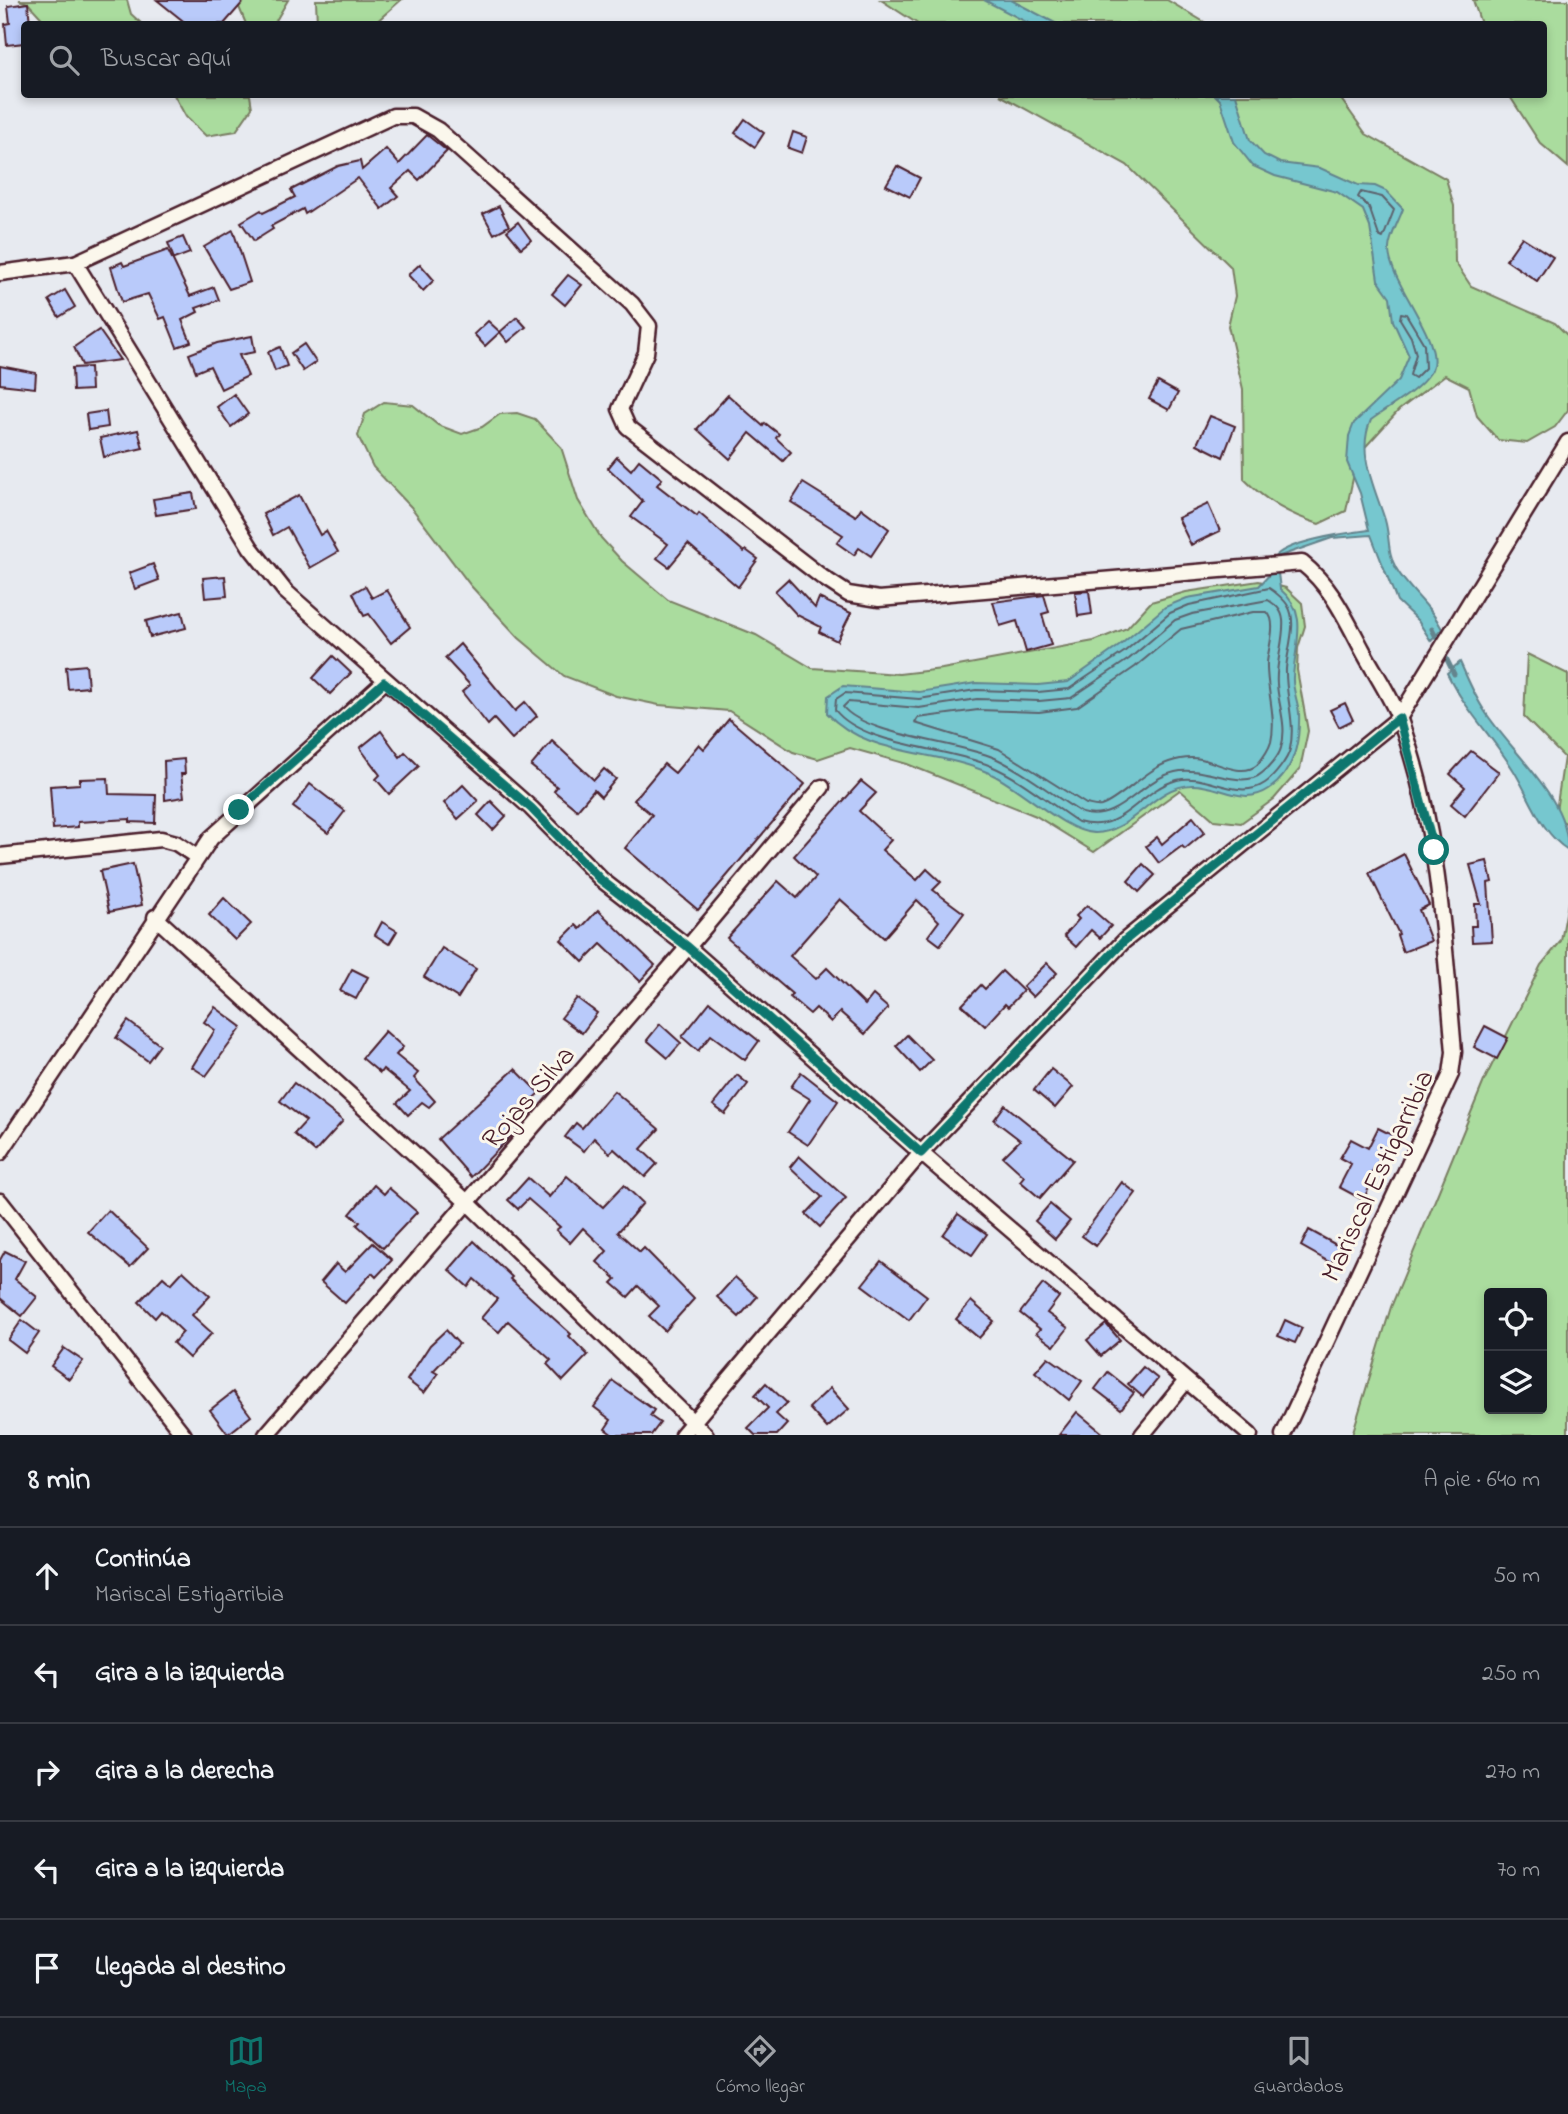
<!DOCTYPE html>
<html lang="es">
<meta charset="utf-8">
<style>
:root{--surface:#171b24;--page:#242831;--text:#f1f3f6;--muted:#9ea1a6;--line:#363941;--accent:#0f766e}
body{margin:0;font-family:"Indie Flower",sans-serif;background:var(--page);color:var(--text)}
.controls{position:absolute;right:21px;bottom:21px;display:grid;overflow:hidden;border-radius:7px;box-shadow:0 4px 10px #0003}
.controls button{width:63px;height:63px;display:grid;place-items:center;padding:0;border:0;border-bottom:2px solid var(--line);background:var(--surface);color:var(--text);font:35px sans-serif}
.stop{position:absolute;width:21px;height:21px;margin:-16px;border:5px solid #0f766e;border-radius:50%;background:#fff}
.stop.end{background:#0f766e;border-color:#fff;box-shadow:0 2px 7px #0008}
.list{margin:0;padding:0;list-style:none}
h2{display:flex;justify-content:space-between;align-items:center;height:91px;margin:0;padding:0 28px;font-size:30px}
h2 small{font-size:23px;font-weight:400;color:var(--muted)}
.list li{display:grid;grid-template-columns:46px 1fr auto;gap:21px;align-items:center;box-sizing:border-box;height:98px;padding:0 28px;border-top:2px solid var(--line)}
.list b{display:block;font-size:26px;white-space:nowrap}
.list p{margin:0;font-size:23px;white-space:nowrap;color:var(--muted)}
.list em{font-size:23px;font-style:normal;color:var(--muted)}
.icon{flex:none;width:38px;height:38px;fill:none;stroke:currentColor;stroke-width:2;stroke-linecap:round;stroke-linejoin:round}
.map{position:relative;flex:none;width:1568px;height:1435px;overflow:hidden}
.search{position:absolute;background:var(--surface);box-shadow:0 4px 10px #0003;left:21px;right:21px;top:21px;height:77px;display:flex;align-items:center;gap:18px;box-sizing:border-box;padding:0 24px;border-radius:7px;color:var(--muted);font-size:26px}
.sheet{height:581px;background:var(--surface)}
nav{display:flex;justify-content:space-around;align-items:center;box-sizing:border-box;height:98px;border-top:2px solid var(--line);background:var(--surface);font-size:19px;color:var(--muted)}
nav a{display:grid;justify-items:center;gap:4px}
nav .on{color:var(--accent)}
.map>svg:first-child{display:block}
.green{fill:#aadc9e;stroke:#7a7e64;stroke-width:2;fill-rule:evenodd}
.water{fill:#76c7cf;stroke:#64848d;stroke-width:2}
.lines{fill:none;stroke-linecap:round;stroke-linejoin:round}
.shore{stroke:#5c626d;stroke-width:2}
.stream{stroke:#64848d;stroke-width:5}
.building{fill:#b9cafa;stroke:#4a1f2b;stroke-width:2}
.minor-casing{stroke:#4a1f2b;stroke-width:19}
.minor{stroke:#fbf7ec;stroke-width:14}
.route{stroke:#0f766e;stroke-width:9}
.labels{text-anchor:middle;stroke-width:6;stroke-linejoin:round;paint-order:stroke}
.street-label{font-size:28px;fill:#4a1f2b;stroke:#fbf7ec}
</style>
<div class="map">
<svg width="1568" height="1435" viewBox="0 0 1568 1435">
<rect width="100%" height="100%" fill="#e7eaf0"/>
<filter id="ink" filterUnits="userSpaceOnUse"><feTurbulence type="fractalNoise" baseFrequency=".0143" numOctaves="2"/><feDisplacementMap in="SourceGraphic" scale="14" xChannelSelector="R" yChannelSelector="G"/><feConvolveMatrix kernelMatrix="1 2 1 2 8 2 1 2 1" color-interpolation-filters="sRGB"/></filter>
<g filter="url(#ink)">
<g class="green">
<polygon points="19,0 127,0 131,14 142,24 47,24 28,3"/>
<polygon points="236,0 288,0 274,24 246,24"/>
<polygon points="316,0 401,0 374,24 317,24"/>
<polygon points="881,0 1167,0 1206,23 1220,24 918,24"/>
<polygon points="1473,0 1568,0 1568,167 1540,143 1509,95 1544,94 1544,24 1481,24"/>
<polygon points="174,95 250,95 252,108 236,131 206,136 186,117"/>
<path d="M1000,95H1338L1366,134L1446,179L1454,206L1455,262L1471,286L1555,323L1568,336V410L1555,427L1527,443L1498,440L1477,416L1469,387L1445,375L1399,410L1358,455L1346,511L1319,524C1288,514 1267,502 1244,479L1243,389L1228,326L1235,296L1231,267L1127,165Z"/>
<polygon points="384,402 413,405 438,425 462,434 482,427 500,414 517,413 535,419 561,447 578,500 601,538 622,561 668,600 756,635 812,668 899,674 942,669 1094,641 1127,628 1151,602 1186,592 1259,581 1286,588 1302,603 1305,626 1298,648 1297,670 1308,731 1300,769 1274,799 1241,823 1214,820 1180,790 1094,852 1036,816 907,764 850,748 818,759 793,752 729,711 659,705 616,696 564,676 519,638 471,586 411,507 373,467 358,436 365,414"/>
<polygon points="1527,654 1568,674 1568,824 1555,818 1564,757 1524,717"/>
<path d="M1568,903V1435H1352L1391,1307L1484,1081L1541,965L1561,941ZM1489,1293H1542V1409H1489Z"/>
</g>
<g class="water">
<polygon points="984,0 1011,0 1057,24 1030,24"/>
<path d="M1215,95H1236L1250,140L1264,155L1280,163L1320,168L1358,185L1375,186L1386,191L1403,209C1399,221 1389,237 1389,249C1388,283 1449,345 1430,373C1417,392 1390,406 1371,420C1356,453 1375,488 1385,520C1390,537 1387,552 1396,568C1408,590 1430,604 1442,629L1431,641L1418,621L1397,601L1371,535L1332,538L1274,558C1285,541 1347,533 1369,530L1360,493L1347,462L1349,436L1354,423L1399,380L1409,356L1393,321L1390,297L1378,280L1370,227L1363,210L1337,192L1275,176L1253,166L1234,142L1220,100Z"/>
<path d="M1271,573H1278L1280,589C1310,614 1295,643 1293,677C1292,689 1298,701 1299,713C1300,741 1294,772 1269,789C1242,807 1219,784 1192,785C1153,786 1132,834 1094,833C1064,832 1019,786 989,773C936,749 867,757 827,713L828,696L843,686L919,692L976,683L1038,685L1068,682L1119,646L1165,607L1187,598L1259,586Z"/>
<path d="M1460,662C1467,677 1474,695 1484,710C1511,753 1568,796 1568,850C1541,833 1530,797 1514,771C1493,737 1465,710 1447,673Z"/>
</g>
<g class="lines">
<g class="shore">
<polygon points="1361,192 1382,197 1394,210 1383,238 1379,236 1369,207 1358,197"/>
<polygon points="1401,313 1406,314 1424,344 1425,368 1415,378 1410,375 1416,354 1411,337 1400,319"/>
<path d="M1269,588C1274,591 1285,600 1288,606C1298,622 1287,651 1286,669C1285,696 1296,721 1290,749C1288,759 1274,777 1265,783C1237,802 1206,772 1177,780C1137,791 1124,835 1078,822C1050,804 1022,779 991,766C947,747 863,746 835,710L836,699L845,693L919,699L976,690L1038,692L1069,689L1124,652L1170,613L1189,605Z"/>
<path d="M1268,600C1276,605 1282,610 1283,620C1285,638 1275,664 1277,684C1278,705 1288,726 1281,748C1279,756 1269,768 1262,773C1242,791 1204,765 1175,772C1140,780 1119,824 1082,813C1053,796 1026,772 995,758C958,742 865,735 843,707L848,702L919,708L977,699L1039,701L1071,698L1129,659L1175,620L1192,614Z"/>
<path d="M1253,612H1267C1278,622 1268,648 1267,663C1266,689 1277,716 1271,742C1269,749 1262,759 1257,765C1242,778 1216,762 1201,759C1191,757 1178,759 1169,762C1145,770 1120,800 1101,806C1096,807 1091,805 1086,804L999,749L915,723L918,718L978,710L1039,712L1077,707L1135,667L1181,629Z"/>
</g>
<polyline class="stream" points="1432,629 1454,674"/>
</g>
<g class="building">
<polygon points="157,0 245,0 224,24 187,24"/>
<polygon points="28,3 30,24 24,24 24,43 7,45 5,24 10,23 8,6"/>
<polygon points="745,119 764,133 755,147 735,133"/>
<polygon points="793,132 807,137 802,153 788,148"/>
<polygon points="427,135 447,151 419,180 410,171 391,188 398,196 382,209 358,178 305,214 303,209 271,226 273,229 254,241 241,222 261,210 263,213 295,197 291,190 338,166 360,161 362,170 386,149 399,164"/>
<polygon points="897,166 920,178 910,197 886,185"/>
<polygon points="499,206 509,226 494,234 483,214"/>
<polygon points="518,222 531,240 521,248 507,231"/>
<polygon points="233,230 250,282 229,289 204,247"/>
<polygon points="183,237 190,253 174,259 168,243"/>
<polygon points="1522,237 1553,257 1537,281 1506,260"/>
<polygon points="168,250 190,296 214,287 219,300 196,308 198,312 182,320 191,342 177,347 165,317 160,319 148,294 122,302 111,267 122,262 124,266"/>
<polygon points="420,264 434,280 423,291 408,275"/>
<polygon points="568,275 582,285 565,305 552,294"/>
<polygon points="65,290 75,307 59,317 49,300"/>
<polygon points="517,317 526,327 508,342 500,332"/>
<polygon points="488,321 500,332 485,346 474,334"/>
<polygon points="99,330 120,360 82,365 74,347"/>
<polygon points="252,336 255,352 239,355 248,376 221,389 210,366 196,372 189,354 217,343"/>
<polygon points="304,344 316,362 303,371 291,353"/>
<polygon points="280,347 287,366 275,371 268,352"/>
<polygon points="0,366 36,373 35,388 0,384"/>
<polygon points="90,367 91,390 73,391 72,368"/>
<polygon points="1158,382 1178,393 1169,410 1149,399"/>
<polygon points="234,394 248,414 231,427 217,407"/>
<polygon points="728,395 763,426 765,423 779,434 776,438 791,452 783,461 750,433 730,459 697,429"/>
<polygon points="106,411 108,427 88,430 86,414"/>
<polygon points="1210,416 1235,426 1223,457 1197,444"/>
<polygon points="138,430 143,448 104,457 100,438"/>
<polygon points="617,457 631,470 639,460 662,479 657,485 697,516 699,513 744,552 746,550 758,559 738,587 688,544 669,567 657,558 668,544 631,517 643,501 608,468"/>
<polygon points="803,483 856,516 861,508 889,529 871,556 859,548 854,555 837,543 843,535 791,502"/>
<polygon points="193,493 196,509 156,515 153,499"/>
<polygon points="299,495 320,535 326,531 338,552 310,568 287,527 273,535 263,514"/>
<polygon points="1208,504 1220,531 1191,545 1178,518"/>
<polygon points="153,564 159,580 135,589 129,573"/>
<polygon points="225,576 227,596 205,598 203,578"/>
<polygon points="788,579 815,608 819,598 851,613 837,641 819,632 821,627 797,615 775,591"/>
<polygon points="365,586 372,598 387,590 410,627 391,643 369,614 364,616 353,593"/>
<polygon points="1089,591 1092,614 1078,616 1075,592"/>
<polygon points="1044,595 1049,612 1042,614 1051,645 1026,652 1017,621 1000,626 993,602"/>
<polygon points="182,612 186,628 150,637 146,621"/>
<polygon points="460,644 515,711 525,702 537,716 512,739 494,719 488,725 462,692 470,685 445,658"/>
<polygon points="333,656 351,673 330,694 313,678"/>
<polygon points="86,665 88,687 68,689 66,667"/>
<polygon points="1345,703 1353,720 1339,727 1330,710"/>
<polygon points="729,719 805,784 698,910 625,848 652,815 634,800 664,764 675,773 699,744 704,749"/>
<polygon points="381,731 400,757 405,752 419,766 389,794 376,779 380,775 360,748"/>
<polygon points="552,741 594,780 604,769 616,779 601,797 594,790 577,810 554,791 557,787 531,766"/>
<polygon points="1471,751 1499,772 1465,816 1451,804 1465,787 1450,774"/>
<polygon points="184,759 185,774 181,774 184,797 165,800 164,761"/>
<polygon points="108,778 109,794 156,795 155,823 130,822 130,819 78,822 78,827 53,829 50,786 80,784 80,779"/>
<polygon points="861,781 876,793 859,811 891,840 882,850 917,880 927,869 941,882 933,890 964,913 940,945 928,936 939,921 917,900 884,938 840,899 790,956 816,979 827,968 865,1005 873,995 888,1008 865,1034 840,1012 831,1022 816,1008 810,1014 790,997 792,994 727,938 778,881 797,898 816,877 794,856"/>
<polygon points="310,784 345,811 328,833 293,807"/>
<polygon points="463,785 478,801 458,819 444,803"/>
<polygon points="491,801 506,816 493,830 478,815"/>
<polygon points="1193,817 1205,832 1185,849 1182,846 1159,863 1146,846 1157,837 1162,844"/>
<polygon points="1404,854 1429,905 1419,910 1431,941 1403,952 1397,935 1399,934 1369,873"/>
<polygon points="1487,861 1492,882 1488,883 1492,941 1472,942 1471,926 1476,926 1475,904 1481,904 1470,865"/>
<polygon points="133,864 142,905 109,912 100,871"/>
<polygon points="1143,864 1155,875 1139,892 1128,881"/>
<polygon points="224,898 251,924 235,940 209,915"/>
<polygon points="1087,905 1111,926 1100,938 1091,930 1076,947 1064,936 1079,919 1076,916"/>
<polygon points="598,910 655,965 640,981 601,944 583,962 561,940 576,925 580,929"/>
<polygon points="382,922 397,931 389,944 375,935"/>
<polygon points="442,948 476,969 458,998 424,977"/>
<polygon points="1047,963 1057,973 1033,997 1023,987"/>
<polygon points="352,969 368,977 356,999 340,991"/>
<polygon points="1002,971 1023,991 1008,1007 1005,1004 985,1026 962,1005 981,985 985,989"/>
<polygon points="577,998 597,1013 582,1033 561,1018"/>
<polygon points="710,1002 759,1041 745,1060 711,1035 698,1051 682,1037"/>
<polygon points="215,1007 242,1027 206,1076 192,1067 215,1030 204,1022"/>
<polygon points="128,1021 160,1045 148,1061 116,1038"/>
<polygon points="660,1024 681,1043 668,1058 647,1040"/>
<polygon points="1485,1026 1508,1038 1497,1059 1474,1047"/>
<polygon points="385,1031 403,1047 396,1055 418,1073 414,1078 435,1101 429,1107 422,1102 408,1115 397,1103 410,1091 383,1069 380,1073 362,1058"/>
<polygon points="907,1035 932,1060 920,1072 896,1046"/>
<polygon points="515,1069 539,1093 506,1124 514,1133 471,1177 438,1139"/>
<polygon points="1051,1069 1073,1087 1055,1108 1034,1090"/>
<polygon points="801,1072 838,1101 808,1145 788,1132 810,1099 791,1087"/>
<polygon points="737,1075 748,1084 725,1114 713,1105"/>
<polygon points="294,1083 343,1121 315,1152 294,1134 306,1121 280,1101"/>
<polygon points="614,1091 659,1129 641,1149 657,1164 645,1177 614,1149 610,1153 594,1138 584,1151 565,1137 576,1123 582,1128"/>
<polygon points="1005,1105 1073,1160 1040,1198 1020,1181 1024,1176 1003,1157 1020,1140 994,1120"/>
<polygon points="1378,1128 1394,1136 1367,1180 1372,1182 1363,1200 1339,1187 1351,1164 1340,1158 1351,1139 1368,1148"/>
<polygon points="799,1156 846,1198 820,1227 806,1214 822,1197 790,1167"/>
<polygon points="567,1176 603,1207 624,1185 643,1203 618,1232 640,1252 644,1248 694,1299 665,1331 649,1316 659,1306 638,1286 628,1297 612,1283 616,1279 597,1262 607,1251 583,1228 570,1243 556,1230 560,1227 528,1199 518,1209 508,1200 528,1178 549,1197"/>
<polygon points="1122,1182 1136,1193 1096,1246 1082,1236"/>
<polygon points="374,1185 384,1194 389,1188 417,1212 383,1248 357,1225 360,1222 350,1214"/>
<polygon points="1050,1204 1070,1221 1055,1239 1035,1221"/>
<polygon points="108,1210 148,1248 130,1267 88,1232"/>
<polygon points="958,1214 987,1234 972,1255 943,1235"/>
<polygon points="1309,1230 1340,1247 1331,1263 1301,1246"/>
<polygon points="474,1241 512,1277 510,1279 571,1334 569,1336 588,1355 563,1381 547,1364 551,1360 508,1321 499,1332 481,1318 497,1299 474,1279 468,1287 449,1270"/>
<polygon points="373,1243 392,1260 376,1277 372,1273 345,1303 321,1282 336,1264 345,1272"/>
<polygon points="5,1251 25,1261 15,1279 37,1297 22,1316 0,1298 0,1260"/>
<polygon points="881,1261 927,1296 909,1320 862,1285"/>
<polygon points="183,1271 210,1296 192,1315 212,1333 189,1358 173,1343 183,1332 161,1311 155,1318 139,1302 163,1277 171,1284"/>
<polygon points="735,1277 757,1297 739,1317 717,1297"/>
<polygon points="1043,1284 1059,1297 1047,1313 1068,1328 1054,1346 1036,1333 1040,1329 1020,1313"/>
<polygon points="971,1301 994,1321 979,1338 956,1319"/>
<polygon points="22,1320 39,1333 25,1353 8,1340"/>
<polygon points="1285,1320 1302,1328 1295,1343 1278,1336"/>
<polygon points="1106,1324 1120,1340 1101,1356 1087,1340"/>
<polygon points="446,1330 459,1344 433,1371 438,1374 424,1393 407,1380 430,1345"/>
<polygon points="64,1348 83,1361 69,1379 51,1366"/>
<polygon points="1048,1357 1082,1381 1069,1400 1035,1372"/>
<polygon points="1143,1367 1158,1379 1143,1397 1128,1384"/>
<polygon points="1108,1372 1134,1393 1121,1409 1095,1389"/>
<polygon points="613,1381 654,1410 650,1416 660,1423 651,1435 613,1435 605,1429 611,1420 594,1407"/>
<polygon points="766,1383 787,1403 776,1414 787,1424 777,1435 755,1435 748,1428 768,1408 755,1395"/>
<polygon points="830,1388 849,1409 827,1428 809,1408"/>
<polygon points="233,1392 251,1416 228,1434 210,1410"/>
<polygon points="1077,1412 1105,1435 1059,1435"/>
</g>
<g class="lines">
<g class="minor-casing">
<g id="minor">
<polyline points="75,263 251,548 285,591 531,808 602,880 688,947 921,1153 1250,1435"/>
<path d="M0,273L75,263L393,116H413L438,130L632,304L649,326L646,353L620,409L628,427L822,577L848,594L879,599L1302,563C1331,586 1345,617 1362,649C1374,672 1391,696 1400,720C1439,827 1444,940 1454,1052L1451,1074L1283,1435"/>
<polyline points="0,856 161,839 176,843 197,857"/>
<polyline points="155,917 467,1202 706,1435"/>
<polyline points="0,1153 211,838 384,682"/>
<polyline points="0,1201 184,1435"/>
<polyline points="266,1435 688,947 822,787"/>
<polyline points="682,1435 921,1153 1124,941 1399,718 1568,442"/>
<polyline points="1142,1435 1186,1381"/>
</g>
</g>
<use href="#minor" class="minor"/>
</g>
</g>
<g class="lines" filter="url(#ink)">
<polyline class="route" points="239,810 384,682 531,808 601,880 688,947 921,1153 1124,941 1399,718 1434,850"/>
</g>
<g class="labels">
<g class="street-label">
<text transform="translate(527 1096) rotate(-49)" y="10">Rojas Silva</text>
<text transform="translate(1376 1175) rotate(-65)" y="10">Mariscal Estigarribia</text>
</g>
</g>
</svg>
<div class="controls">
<button><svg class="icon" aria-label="locate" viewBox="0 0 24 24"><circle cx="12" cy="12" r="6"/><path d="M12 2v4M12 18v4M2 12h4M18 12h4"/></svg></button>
<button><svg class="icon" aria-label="layers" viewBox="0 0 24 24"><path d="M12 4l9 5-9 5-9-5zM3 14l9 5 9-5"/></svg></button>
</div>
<div class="stop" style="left:1434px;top:850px"></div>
<div class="stop end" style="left:239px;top:810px"></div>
<div class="search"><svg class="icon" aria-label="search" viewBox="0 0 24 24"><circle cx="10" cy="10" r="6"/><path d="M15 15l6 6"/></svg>Buscar aquí</div>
</div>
<section class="sheet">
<h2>8 min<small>A pie · 640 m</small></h2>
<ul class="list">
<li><svg class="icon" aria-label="ahead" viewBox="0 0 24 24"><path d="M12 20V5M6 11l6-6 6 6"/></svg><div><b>Continúa</b><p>Mariscal Estigarribia</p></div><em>50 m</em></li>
<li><svg class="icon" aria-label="left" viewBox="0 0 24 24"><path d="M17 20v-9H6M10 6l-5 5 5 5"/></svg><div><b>Gira a la izquierda</b></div><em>250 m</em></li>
<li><svg class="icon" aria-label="right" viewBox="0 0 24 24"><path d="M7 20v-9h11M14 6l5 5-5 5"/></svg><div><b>Gira a la derecha</b></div><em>270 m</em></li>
<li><svg class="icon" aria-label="left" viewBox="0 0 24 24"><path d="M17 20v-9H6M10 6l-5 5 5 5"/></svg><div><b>Gira a la izquierda</b></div><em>70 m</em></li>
<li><svg class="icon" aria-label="arrive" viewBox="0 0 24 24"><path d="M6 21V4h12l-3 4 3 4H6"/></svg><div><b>Llegada al destino</b></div></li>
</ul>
</section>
<nav>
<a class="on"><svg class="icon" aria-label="map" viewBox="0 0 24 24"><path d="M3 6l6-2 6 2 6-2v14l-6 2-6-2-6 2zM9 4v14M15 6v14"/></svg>Mapa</a>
<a><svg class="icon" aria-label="directions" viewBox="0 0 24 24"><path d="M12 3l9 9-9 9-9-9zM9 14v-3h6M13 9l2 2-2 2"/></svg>Cómo llegar</a>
<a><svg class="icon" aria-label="saved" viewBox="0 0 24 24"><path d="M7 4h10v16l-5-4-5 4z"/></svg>Guardados</a>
</nav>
